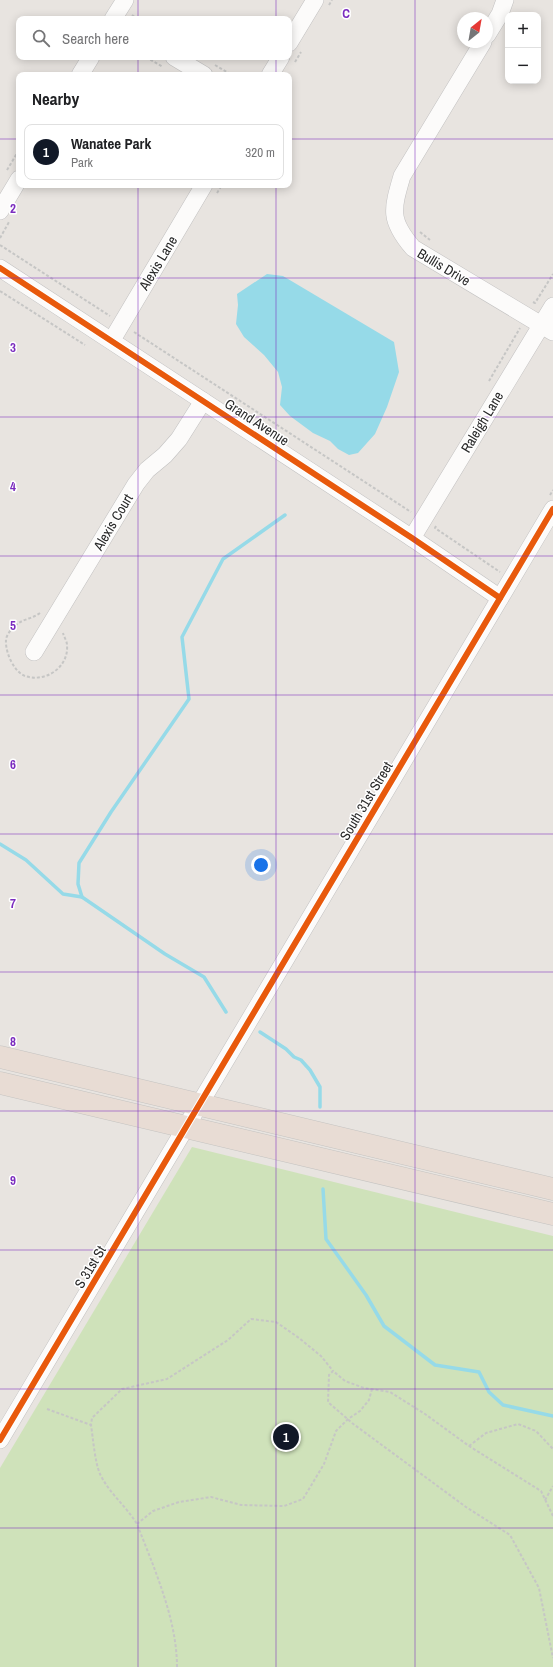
<!DOCTYPE html>
<meta charset="utf-8">
<style>
:root{--surface:#fff;--page:#f2f2f2;--text:#202124;--muted:#757577;--line:#e0e0e0;--accent:#111827}
body{margin:0;font-family:"Archivo Narrow",sans-serif;background:var(--page);color:var(--text)}
.controls{position:absolute;right:12px;top:12px;display:grid;overflow:hidden;border-radius:8px;box-shadow:0 2px 10px #0003}
.controls button{width:36px;height:36px;display:grid;place-items:center;padding:0;border:0;border-bottom:1px solid var(--line);background:var(--surface);color:var(--text);font:20px sans-serif}
.compass{position:absolute;left:457px;top:12px;width:36px;height:36px;border-radius:50%;background:var(--surface);box-shadow:0 2px 10px #0003;rotate:31deg}
.you{position:absolute;left:261px;top:865px;width:14px;height:14px;margin:-10px;border:3px solid #fff;border-radius:50%;background:#1a73e8;box-shadow:0 0 0 6px #1a73e833}
.badge{display:grid;place-items:center;width:26px;height:26px;border-radius:50%;background:var(--accent);color:#fff;font-size:13px;font-weight:700}
.pin{position:absolute;translate:-50% -50%;border:2px solid #fff;box-shadow:0 1px 4px #0006}
.list{margin:0;padding:0;list-style:none}
h2{display:flex;justify-content:space-between;align-items:center;height:52px;margin:0;padding:0 16px;font-size:17px}
h2 small{font-size:13px;font-weight:400;color:var(--muted)}
.list li{display:grid;grid-template-columns:26px 1fr auto;gap:12px;align-items:center;box-sizing:border-box;height:56px;margin:0 8px 8px;padding:0 8px;border:1px solid var(--line);border-radius:8px}
.list b{display:block;font-size:15px;white-space:nowrap}
.list p{margin:0;font-size:13px;white-space:nowrap;color:var(--muted)}
.list em{font-size:13px;font-style:normal;color:var(--muted)}
.icon{flex:none;width:22px;height:22px;fill:none;stroke:currentColor;stroke-width:2;stroke-linecap:round;stroke-linejoin:round}
.map{position:relative;flex:none;width:553px;height:1667px;overflow:hidden}
.search{position:absolute;background:var(--surface);box-shadow:0 2px 10px #0003;left:16px;top:16px;width:276px;height:44px;display:flex;align-items:center;gap:10px;box-sizing:border-box;padding:0 14px;border-radius:8px;color:var(--muted);font-size:15px}
.panel{position:absolute;background:var(--surface);box-shadow:0 2px 10px #0003;left:16px;top:72px;width:276px;height:116px;border-radius:8px}
.map>svg:first-child{display:block}
.green{fill:#cfe2ba}
.water{fill:#96dae8}
.lines{fill:none;stroke-linecap:round;stroke-linejoin:round}
.stream{stroke:#96dae8;stroke-width:3.5}
.minor-casing{stroke:#c2c1c1;stroke-width:18}
.highway-casing{stroke:#c4c3c1;stroke-width:23}
.path{stroke:#c6c6c5;stroke-width:2;stroke-dasharray:3 2;stroke-linecap:butt}
.minor{stroke:#fcfbfa;stroke-width:17}
.highway{stroke:#e8dcd4;stroke-width:22}
.cycleway-casing{stroke:#fff;stroke-width:8}
.cycleway{stroke:#e8590c;stroke-width:6}
.grid{fill:none;stroke:#7b2cbf;stroke-width:1;stroke-opacity:0.55}
.labels{text-anchor:middle;stroke-width:3;stroke-linejoin:round;paint-order:stroke}
.street-label{font-size:14px;fill:#2a2a2a;stroke:#fff}
.grid-label{font-size:13px;text-anchor:middle;font-weight:bold;fill:#7b2cbf;stroke:#fff;stroke-width:3;stroke-linejoin:round;paint-order:stroke}
</style>
<div class="map">
<svg width="553" height="1667" viewBox="0 0 553 1667">
<rect width="100%" height="100%" fill="#e8e4e0"/>
<polygon class="green" points="192,1147 553,1236 553,1667 0,1667 0,1468"/>
<polygon class="water" points="267,274 283,276 394,342 399,372 387,407 375,434 358,453 349,455 338,449 330,441 313,433 290,416 280,405 282,387 278,372 264,355 244,337 236,324 238,305 237,294"/>
<g class="lines">
<g class="stream">
<polyline points="0,844 26,860 63,894 82,897 165,954 204,977 226,1012"/>
<polyline points="82,897 78,884 79,863 111,812 189,699 182,637 223,559 285,515"/>
<polyline points="260,1032 286,1049 294,1057 301,1060 310,1070 320,1087 320,1107"/>
<polyline points="323,1189 326,1239 366,1295 384,1326 435,1365 479,1372 489,1392 503,1405 553,1416"/>
</g>
<g class="minor-casing">
<g id="minor">
<polyline points="113,19 125,0"/>
<polyline points="487,35 500,14 505,0"/>
<path d="M483,42L402,176C392,210 389,220 413,248L553,332"/>
<polyline points="289,43 315,0"/>
<polyline points="174,57 204,75"/>
<polyline points="80,75 91,57"/>
<polyline points="270,75 281,57"/>
<polyline points="0,211 19,179"/>
<polyline points="0,268 412,538 500,598"/>
<polyline points="112,340 204,185"/>
<polyline points="412,538 553,306"/>
<polyline points="34,652 136,484 147,470 165,455 179,439 203,401"/>
<polyline points="0,1440 553,509"/>
</g>
</g>
<g class="highway-casing">
<g id="highway">
<polyline points="0,1057 553,1189"/>
<polyline points="0,1083 553,1214"/>
</g>
</g>
<g class="path">
<polyline points="329,5 332,0"/>
<polyline points="132,15 137,19"/>
<polyline points="146,57 163,67"/>
<polyline points="295,62 301,52"/>
<polyline points="215,65 232,75"/>
<polyline points="7,170 19,150"/>
<polyline points="217,193 222,185"/>
<polyline points="420,232 430,240"/>
<polyline points="0,238 9,222"/>
<polyline points="0,245 110,316"/>
<polyline points="0,291 85,345"/>
<polyline points="533,302 535,303 553,274"/>
<polyline points="134,332 411,512"/>
<polyline points="489,381 520,328"/>
<polyline points="550,495 553,490"/>
<polyline points="436,526 435,528 500,572"/>
<path d="M40,613C32,619 21,619 14,627C11,629 6,636 6,640C5,652 14,672 25,676C46,683 69,667 67,645C67,641 64,637 63,633"/>
<polyline points="47,1409 91,1425"/>
<polyline points="469,1446 486,1433 518,1424 536,1431 553,1449"/>
<polyline points="545,1500 553,1486"/>
<polyline points="553,1516 541,1491 469,1446 425,1414 390,1392 364,1388 345,1381 333,1371 329,1375 328,1402 352,1423 466,1507 510,1535 539,1588 553,1658"/>
<polyline points="137,1524 153,1511 179,1502 211,1497 241,1505 284,1506 303,1499 324,1464 336,1431 348,1419 360,1411 369,1400 372,1389"/>
<path d="M177,1667C177,1619 154,1568 137,1524C126,1506 109,1493 100,1474C95,1463 93,1438 91,1425L92,1418L122,1389L167,1379L228,1340L251,1319L276,1322L299,1338L321,1356L333,1371"/>
</g>
<use href="#minor" class="minor"/>
<use href="#highway" class="highway"/>
<g class="cycleway-casing">
<g id="cycleway">
<polyline points="0,268 412,538 500,598"/>
<polyline points="0,1440 553,509"/>
</g>
</g>
<use href="#cycleway" class="cycleway"/>
</g>
<path class="grid" d="M138,0V19M276,0V19M415,0V1667M138,57V75M276,57V75M0,139H19M289,139H553M138,185V1667M276,185V1667M0,278H553M0,417H553M0,556H553M0,695H553M0,834H553M0,972H553M0,1111H553M0,1250H553M0,1389H553M0,1528H553"/>
<g class="labels">
<g class="street-label">
<text transform="translate(158 263) rotate(-59)" y="5">Alexis Lane</text>
<text transform="translate(444 267) rotate(31)" y="5">Bullis Drive</text>
<text transform="translate(257 422) rotate(33)" y="5">Grand Avenue</text>
<text transform="translate(482 422) rotate(-59)" y="5">Raleigh Lane</text>
<text transform="translate(113 522) rotate(-59)" y="5">Alexis Court</text>
<text transform="translate(366 801) rotate(-59)" y="5">South 31st Street</text>
<text transform="translate(90 1267) rotate(-59)" y="5">S 31st St</text>
</g>
</g>
<g class="grid-label">
<text x="346" y="18">C</text>
<text x="13" y="213">2</text>
<text x="13" y="352">3</text>
<text x="13" y="491">4</text>
<text x="13" y="630">5</text>
<text x="13" y="769">6</text>
<text x="13" y="908">7</text>
<text x="13" y="1046">8</text>
<text x="13" y="1185">9</text>
</g>
</svg>
<div class="controls">
<button>+</button>
<button>−</button>
</div>
<svg class="compass" viewBox="-18 -18 36 36"><path d="M0-13l5 13h-10z" fill="#e53935"/><path d="M0 13l5-13h-10z" fill="#757577"/></svg>
<div class="you"></div>
<div class="pin badge" style="left:286px;top:1437px">1</div>
<div class="search"><svg class="icon" aria-label="search" viewBox="0 0 24 24"><circle cx="10" cy="10" r="6"/><path d="M15 15l6 6"/></svg>Search here</div>
<section class="panel">
<h2>Nearby<small></small></h2>
<ul class="list">
<li><span class="badge">1</span><div><b>Wanatee Park</b><p>Park</p></div><em>320 m</em></li>
</ul>
</section>
</div>
